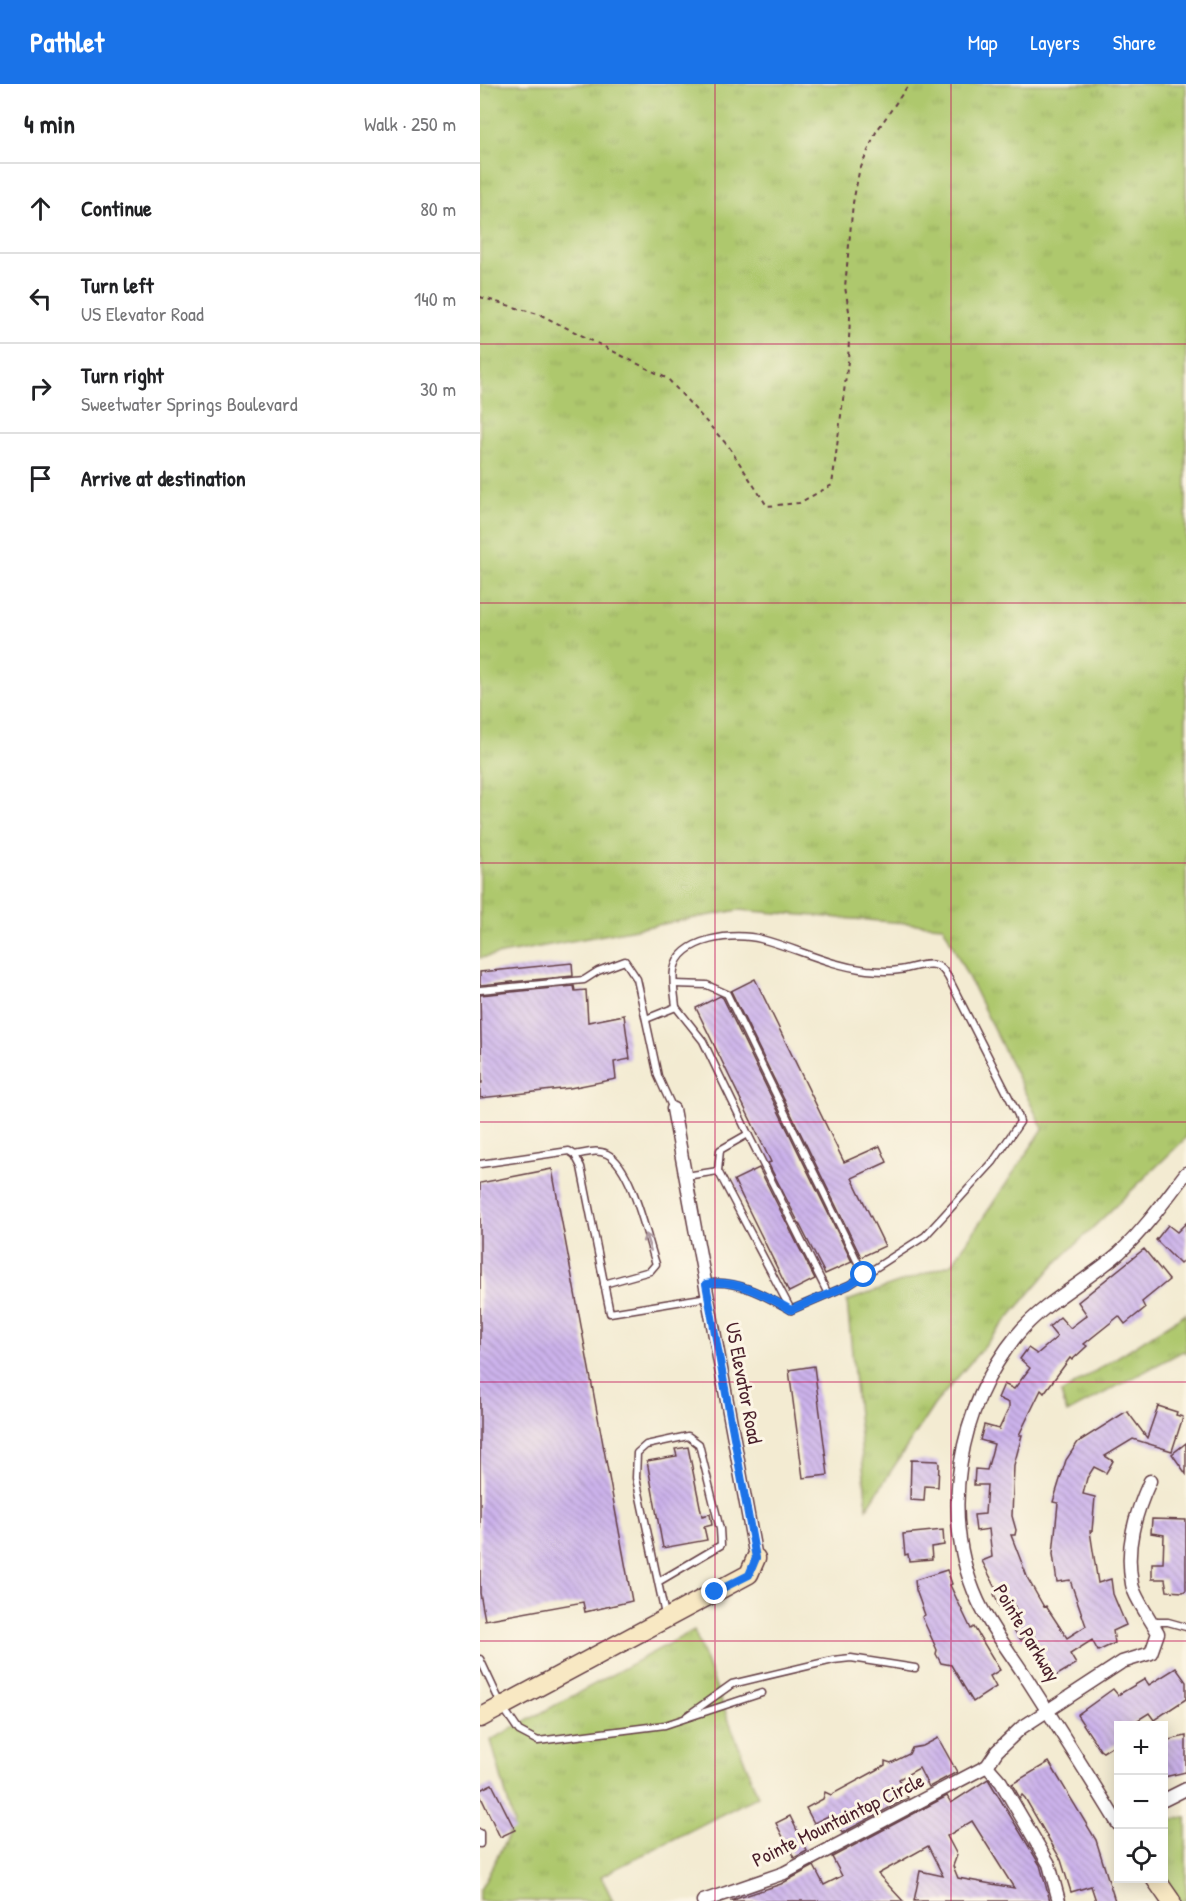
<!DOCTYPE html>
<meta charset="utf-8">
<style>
:root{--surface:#fff;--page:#f6f6f6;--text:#202124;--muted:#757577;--line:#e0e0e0;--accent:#1a73e8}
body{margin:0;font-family:"Patrick Hand",sans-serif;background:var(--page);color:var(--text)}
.controls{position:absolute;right:18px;bottom:18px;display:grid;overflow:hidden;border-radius:0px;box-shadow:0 3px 15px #0003}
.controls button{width:54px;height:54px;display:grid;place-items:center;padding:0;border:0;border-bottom:2px solid var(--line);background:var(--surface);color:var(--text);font:30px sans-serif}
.stop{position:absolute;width:18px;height:18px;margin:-14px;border:4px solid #1a73e8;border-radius:50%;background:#fff}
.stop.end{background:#1a73e8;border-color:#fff;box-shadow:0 2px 6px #0008}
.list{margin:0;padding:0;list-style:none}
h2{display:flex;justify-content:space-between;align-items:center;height:78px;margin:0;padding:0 24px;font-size:26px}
h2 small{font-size:20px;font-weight:400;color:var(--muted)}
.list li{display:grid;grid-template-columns:39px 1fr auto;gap:18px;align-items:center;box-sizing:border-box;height:90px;padding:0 24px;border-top:2px solid var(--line)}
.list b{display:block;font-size:22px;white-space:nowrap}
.list p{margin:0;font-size:20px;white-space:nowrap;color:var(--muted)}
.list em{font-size:20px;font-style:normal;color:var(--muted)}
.icon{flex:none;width:33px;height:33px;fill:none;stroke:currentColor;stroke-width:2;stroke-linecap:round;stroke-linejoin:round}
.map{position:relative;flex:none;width:706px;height:1817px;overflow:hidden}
header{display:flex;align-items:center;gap:36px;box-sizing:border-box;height:84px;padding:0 30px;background:var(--accent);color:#fff}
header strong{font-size:28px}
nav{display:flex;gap:33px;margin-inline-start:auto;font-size:21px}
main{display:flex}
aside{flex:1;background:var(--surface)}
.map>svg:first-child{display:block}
.grass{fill:url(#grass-tufts);stroke:#7c744c;stroke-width:1.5}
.building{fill:url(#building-back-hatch);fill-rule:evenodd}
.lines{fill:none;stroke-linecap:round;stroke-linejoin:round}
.lane-casing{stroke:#633e44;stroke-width:9}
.street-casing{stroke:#633e44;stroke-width:15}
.secondary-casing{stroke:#633e44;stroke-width:21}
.path{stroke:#633e44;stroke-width:2;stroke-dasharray:4.5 4.5;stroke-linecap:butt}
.lane{stroke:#fff;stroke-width:6}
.street{stroke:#fff;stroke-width:12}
.secondary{stroke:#f8e8c3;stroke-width:18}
.oneway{stroke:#ae9aa0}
.route{stroke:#1a73e8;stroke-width:8}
.grid{fill:none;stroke:#c2185b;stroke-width:1.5;stroke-opacity:0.55}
.labels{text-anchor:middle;stroke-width:6;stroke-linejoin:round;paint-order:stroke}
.street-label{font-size:20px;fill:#4a1f2b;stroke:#fcf5e5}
</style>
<header>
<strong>Pathlet</strong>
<nav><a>Map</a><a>Layers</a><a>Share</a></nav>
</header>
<main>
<aside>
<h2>4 min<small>Walk · 250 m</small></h2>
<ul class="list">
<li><svg class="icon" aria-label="ahead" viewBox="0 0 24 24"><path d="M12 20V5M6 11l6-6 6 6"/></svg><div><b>Continue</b></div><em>80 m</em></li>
<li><svg class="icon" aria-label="left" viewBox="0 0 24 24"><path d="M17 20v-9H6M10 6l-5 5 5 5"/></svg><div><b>Turn left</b><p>US Elevator Road</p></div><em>140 m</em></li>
<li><svg class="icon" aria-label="right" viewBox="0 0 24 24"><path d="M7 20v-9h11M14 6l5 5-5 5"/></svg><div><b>Turn right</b><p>Sweetwater Springs Boulevard</p></div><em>30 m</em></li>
<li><svg class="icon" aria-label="arrive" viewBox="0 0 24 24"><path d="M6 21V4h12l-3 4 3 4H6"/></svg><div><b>Arrive at destination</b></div></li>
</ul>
</aside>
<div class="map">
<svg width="706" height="1817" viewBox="0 0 706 1817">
<defs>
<pattern id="grass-tufts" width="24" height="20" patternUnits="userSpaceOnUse" patternTransform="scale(1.5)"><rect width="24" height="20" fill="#aec86d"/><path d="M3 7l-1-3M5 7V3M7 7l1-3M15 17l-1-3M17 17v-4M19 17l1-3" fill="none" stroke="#97ab5f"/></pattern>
<pattern id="building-back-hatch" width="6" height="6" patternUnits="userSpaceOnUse" patternTransform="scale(1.5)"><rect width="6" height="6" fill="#ccb3ec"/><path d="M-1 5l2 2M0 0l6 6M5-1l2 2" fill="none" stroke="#a891bf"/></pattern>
</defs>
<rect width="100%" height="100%" fill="#fcf5e5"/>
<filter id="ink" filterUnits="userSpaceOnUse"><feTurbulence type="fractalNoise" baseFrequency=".0167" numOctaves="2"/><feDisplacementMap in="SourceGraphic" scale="12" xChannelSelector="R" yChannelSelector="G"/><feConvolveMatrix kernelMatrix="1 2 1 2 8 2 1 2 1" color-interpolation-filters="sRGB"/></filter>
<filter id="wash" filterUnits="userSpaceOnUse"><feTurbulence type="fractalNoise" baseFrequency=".008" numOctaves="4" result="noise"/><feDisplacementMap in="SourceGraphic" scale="24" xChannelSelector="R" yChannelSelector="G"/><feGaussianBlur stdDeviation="1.35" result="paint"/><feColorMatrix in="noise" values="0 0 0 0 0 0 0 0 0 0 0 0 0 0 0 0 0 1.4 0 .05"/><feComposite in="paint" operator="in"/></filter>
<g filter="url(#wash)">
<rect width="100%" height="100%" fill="#f3ebd2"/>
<g class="grass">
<polygon points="0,0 706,0 706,1054 572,1183 454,1321 387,1424 367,1217 472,1180 563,1045 463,842 258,826 0,874"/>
<polygon points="706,1229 706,1269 703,1267 587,1329 581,1309"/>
<polygon points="214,1546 278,1712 121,1792 133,1817 0,1817 0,1806 34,1740 11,1656"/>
<polygon points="706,1733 706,1817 677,1817 679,1795 684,1794 687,1736"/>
</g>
<g id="blocks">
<g class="building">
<polygon points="92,879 93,892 0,901 0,888"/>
<polygon points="275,895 364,1078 400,1062 407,1078 372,1094 405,1162 381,1173 251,907"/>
<polygon points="94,902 95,907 106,906 108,938 144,931 150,975 134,978 136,995 90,1004 0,1014 0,999 2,999 0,911"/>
<polygon points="240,912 243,914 372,1178 345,1190 288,1079 291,1078 216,924"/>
<polygon points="279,1084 335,1195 309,1208 254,1096"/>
<polygon points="72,1085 152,1517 105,1528 103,1518 5,1536 0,1509 0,1099"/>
<polygon points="706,1139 706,1174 700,1180 676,1156 688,1141 697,1148"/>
<polygon points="664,1165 689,1196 662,1218 665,1224 645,1240 639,1232 604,1260 607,1262 592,1276 590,1274 564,1309 561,1306 539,1351 542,1351 534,1381 532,1432 536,1446 535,1451 531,1451 548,1495 564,1523 566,1522 587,1554 606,1542 590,1496 577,1498 573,1470 578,1419 573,1418 586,1376 598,1358 647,1327 667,1354 678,1322 697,1328 696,1331 703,1333 692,1367 653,1355 625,1372 633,1377 626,1389 614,1383 607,1394 603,1410 615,1413 612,1447 610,1447 618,1499 631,1495 633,1510 646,1541 633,1547 635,1559 618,1567 612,1556 590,1570 596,1580 574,1593 559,1571 564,1568 552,1549 541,1556 532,1543 541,1538 533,1518 520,1524 514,1510 518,1508 502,1477 512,1473 509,1445 496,1447 494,1431 505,1430 507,1401 494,1401 495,1385 507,1386 514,1360 500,1356 504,1341 519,1345 529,1324 529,1319 518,1314 524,1300 534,1305 550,1284 540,1275 548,1264 557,1270 577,1253 569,1243 580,1233 590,1244 607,1231 598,1218"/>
<polygon points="334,1282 348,1391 323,1394 309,1286"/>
<polygon points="706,1359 706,1390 692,1370"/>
<polygon points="208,1363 222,1432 230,1430 232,1441 224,1443 227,1456 183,1464 167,1377 197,1372 195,1365"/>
<polygon points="431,1376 458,1377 459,1380 458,1403 445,1402 444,1417 430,1416"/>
<polygon points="672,1435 706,1436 706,1506 703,1508 687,1507 685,1495 672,1495 672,1479 683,1479 684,1451 671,1449"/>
<polygon points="463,1446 464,1461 451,1463 452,1475 429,1477 428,1470 425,1471 423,1450"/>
<polygon points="467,1486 472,1500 470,1501 491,1545 494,1543 520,1586 510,1592 516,1603 493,1618 471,1581 461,1579 456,1570 457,1566 442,1533 445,1531 436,1506 435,1496"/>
<polygon points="696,1584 706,1598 706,1615 674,1636 669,1629 650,1641 639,1641 639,1658 623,1668 620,1666 597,1631 633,1605 638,1611 665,1595 669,1601"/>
<polygon points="706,1652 706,1688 684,1693 684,1657"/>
<polygon points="458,1654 477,1688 449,1703 439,1684 419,1695 428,1714 362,1749 352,1730 334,1739 326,1724 343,1715 345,1708 351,1711 397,1686 405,1681 405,1677 411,1679 429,1670 432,1664 443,1662"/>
<polygon points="569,1678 616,1756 635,1817 616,1817 611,1802 591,1808 581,1776 545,1714 542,1711 540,1714 532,1700"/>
<path d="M508,1695L560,1781L570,1817H434L440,1787L463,1792L448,1762L398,1790L423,1817H250L301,1800L334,1782L344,1801L362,1792L352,1773L467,1712L471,1719ZM492,1737L534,1804L478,1794L473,1782L477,1771L467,1752Z"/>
<polygon points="12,1700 35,1746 20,1753 0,1711 0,1706"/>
<polygon points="310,1732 327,1767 314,1774 310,1766 306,1766 307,1761 296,1739"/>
</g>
</g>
</g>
<g filter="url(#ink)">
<use href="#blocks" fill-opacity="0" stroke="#633e44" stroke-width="1.5"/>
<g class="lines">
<g class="lane-casing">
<g id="lane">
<polyline points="194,900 227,901 247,910 384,1191"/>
<polyline points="0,906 104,896 118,887 145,877 157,895 178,992 193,1025"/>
<polyline points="196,923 223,957 268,1050"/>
<path d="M166,935L196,923C195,911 192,897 194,886C200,853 256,848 281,855C319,865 347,881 387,886C397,887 409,888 419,886C430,885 444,878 455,881C462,883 464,887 468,893L538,1031L540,1038L513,1078L445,1152L369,1201L311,1226C286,1212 255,1194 226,1200"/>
<path d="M95,1071C105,1069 117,1065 127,1070C152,1082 167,1154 176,1180L170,1187L124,1200"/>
<polyline points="0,1080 89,1067 95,1071 101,1083 130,1229 228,1213"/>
<polyline points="238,1087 240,1066 268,1050 348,1210"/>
<polyline points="206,1092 238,1087 311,1226"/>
<polyline points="178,1498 156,1394 157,1369 166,1361 208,1352 219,1360 240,1445 241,1461 178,1498 185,1531"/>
<polyline points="672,1538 688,1538 706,1543"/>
<polyline points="0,1575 22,1622 39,1647 58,1657 185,1641 282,1609"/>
<polyline points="207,1632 252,1600 353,1576 371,1574 435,1584"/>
<polyline points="0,1749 0,1760"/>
</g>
</g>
<g class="street-casing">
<g id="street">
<polyline points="193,1025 276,1474"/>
<polyline points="507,1682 521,1698 569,1780 579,1817"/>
<polyline points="684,1716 706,1705"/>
<path d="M638,1740C609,1692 579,1645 549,1598C532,1571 511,1545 498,1517C459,1431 478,1323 537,1251C565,1217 606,1198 639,1169C665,1145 685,1116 706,1089"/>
<path d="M223,1817L304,1789L507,1682L517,1667L541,1644L642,1578L671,1569L678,1549C671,1536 654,1513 652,1500C645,1463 655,1430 670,1397"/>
</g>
</g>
<g class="secondary-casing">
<g id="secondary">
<polyline points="0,1634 269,1490 276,1474"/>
<polyline points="675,1794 691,1817"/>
</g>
</g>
<polyline class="path" points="0,213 61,231 188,295 249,363 287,422 319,419 352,401 368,277 370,233 365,203 373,119 379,88 396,48 429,0"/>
<use href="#lane" class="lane"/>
<use href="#street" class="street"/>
<use href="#secondary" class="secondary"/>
</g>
<defs><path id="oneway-shaft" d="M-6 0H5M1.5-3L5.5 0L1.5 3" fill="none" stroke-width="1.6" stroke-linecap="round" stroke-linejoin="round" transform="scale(1.5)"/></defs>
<use class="oneway" href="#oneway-shaft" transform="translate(168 1158) rotate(-108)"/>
</g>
<g class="lines" filter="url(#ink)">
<path class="route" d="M235,1508L269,1491L276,1474L226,1200C256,1194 286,1212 311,1226L369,1201L384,1191"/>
</g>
<path class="grid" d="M235,0V1817M471,0V1817M0,260H706M0,519H706M0,779H706M0,1038H706M0,1298H706M0,1557H706"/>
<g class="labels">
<g class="street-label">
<text transform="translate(264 1299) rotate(79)" y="7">US Elevator Road</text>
<text transform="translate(547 1549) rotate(59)" y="7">Pointe Parkway</text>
<text transform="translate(358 1736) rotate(-26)" y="7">Pointe Mountaintop Circle</text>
</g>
</g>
</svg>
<div class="controls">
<button>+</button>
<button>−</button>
<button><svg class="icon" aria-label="locate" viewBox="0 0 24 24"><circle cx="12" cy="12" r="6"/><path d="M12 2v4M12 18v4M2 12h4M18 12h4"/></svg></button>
</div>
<div class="stop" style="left:384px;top:1191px"></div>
<div class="stop end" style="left:235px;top:1508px"></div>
</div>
</main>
